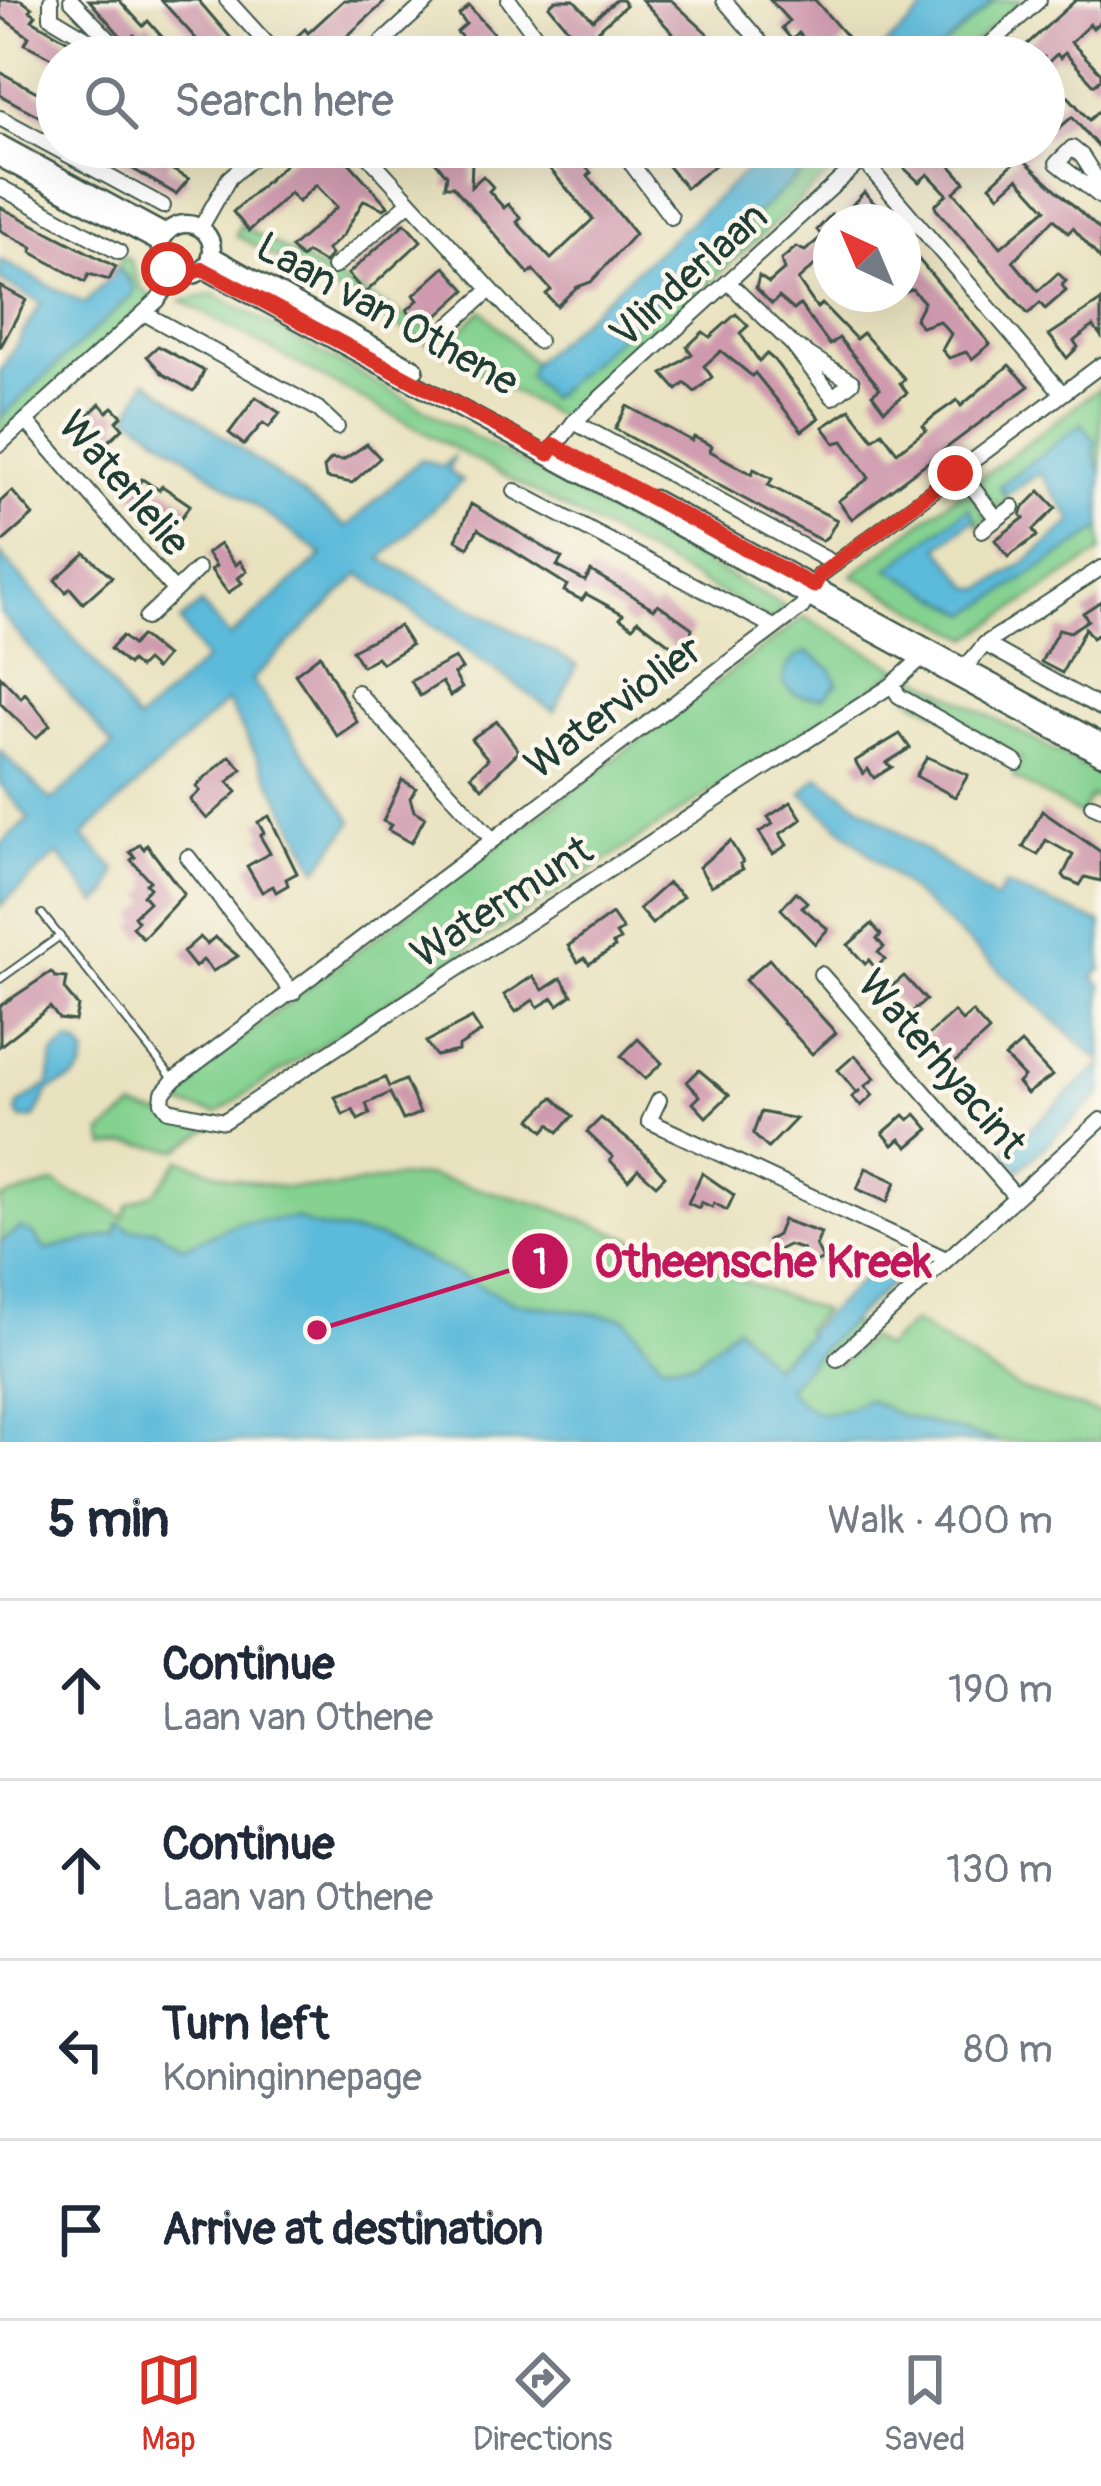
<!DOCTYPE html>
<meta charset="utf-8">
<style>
:root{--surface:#fff;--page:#f2f2f3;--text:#1f2937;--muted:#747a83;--line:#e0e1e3;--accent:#d93025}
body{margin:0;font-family:Pangolin,sans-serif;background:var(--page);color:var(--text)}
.compass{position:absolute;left:813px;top:204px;width:108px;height:108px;border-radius:50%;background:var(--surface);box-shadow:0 12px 48px #0002;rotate:316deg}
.stop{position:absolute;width:36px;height:36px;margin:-27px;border:9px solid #d93025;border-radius:50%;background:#fff}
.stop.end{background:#d93025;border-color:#fff;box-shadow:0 3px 12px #0008}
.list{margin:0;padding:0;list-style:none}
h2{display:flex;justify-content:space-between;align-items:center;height:156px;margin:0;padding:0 48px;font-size:51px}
h2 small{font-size:39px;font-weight:400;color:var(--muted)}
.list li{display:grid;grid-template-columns:78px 1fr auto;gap:36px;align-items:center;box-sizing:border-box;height:180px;padding:0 48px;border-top:3px solid var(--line)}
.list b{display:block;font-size:45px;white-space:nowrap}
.list p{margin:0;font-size:39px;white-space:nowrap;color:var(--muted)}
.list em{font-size:39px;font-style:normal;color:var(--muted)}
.icon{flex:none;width:66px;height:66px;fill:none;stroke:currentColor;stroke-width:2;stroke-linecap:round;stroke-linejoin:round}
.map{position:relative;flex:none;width:1101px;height:1442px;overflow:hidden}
.search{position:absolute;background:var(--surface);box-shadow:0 12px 48px #0002;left:36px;right:36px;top:36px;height:132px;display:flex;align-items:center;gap:30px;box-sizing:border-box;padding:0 42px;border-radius:66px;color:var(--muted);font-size:45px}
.sheet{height:876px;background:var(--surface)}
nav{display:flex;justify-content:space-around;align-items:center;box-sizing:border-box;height:168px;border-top:3px solid var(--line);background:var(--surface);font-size:33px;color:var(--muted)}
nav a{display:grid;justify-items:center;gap:6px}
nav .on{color:var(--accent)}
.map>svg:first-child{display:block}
.green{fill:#84d190;stroke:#528762;stroke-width:3}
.water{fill:#5cbada;stroke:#3e7c87;stroke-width:3}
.building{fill:#cf9aae}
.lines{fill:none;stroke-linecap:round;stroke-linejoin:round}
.service-casing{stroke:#3d5649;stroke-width:10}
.minor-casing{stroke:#3d5649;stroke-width:18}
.tertiary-casing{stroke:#3d5649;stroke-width:21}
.service{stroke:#fff;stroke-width:6}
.minor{stroke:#fff;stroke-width:14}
.tertiary{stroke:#fff;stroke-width:16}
.route{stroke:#d93025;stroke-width:15}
.labels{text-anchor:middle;stroke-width:9;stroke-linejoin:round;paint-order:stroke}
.street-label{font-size:42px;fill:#1f3d34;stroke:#fbf7ec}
.leader{fill:none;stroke:#c2185b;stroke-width:4.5}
.callout-dot{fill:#c2185b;stroke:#fbf7ec;stroke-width:4.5}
.mark-label{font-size:36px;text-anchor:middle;font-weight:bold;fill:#fff}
.callout-label{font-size:45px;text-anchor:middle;font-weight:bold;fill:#c2185b;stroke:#fbf7ec;stroke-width:9;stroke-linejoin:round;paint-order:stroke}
</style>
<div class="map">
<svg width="1101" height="1442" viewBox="0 0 1101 1442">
<rect width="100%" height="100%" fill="#fbf7ec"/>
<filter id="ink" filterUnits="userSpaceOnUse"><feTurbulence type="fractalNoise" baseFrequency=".00833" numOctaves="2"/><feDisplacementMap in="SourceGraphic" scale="24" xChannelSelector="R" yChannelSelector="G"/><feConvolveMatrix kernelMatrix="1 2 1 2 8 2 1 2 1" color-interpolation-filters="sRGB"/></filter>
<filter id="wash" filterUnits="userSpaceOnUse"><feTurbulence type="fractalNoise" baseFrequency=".004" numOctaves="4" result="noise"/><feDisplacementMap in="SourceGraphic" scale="48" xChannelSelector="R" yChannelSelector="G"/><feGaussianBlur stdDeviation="2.7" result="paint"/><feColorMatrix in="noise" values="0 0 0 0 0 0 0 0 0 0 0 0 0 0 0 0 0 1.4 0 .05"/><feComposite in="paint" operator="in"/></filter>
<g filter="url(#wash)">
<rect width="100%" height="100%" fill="#e9e2bf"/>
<g class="green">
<polygon points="995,0 1022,0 959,57 932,57"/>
<polygon points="831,147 859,147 560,418 236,235 240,225 449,341 482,310 533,363 528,375"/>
<polygon points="123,256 130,260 141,288 153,298 0,435 0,418 133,294 131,281 117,267"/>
<polygon points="214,294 785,607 772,621 182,301"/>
<polygon points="1101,387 1101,471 1095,461 1096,442 1000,486 1008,502 997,507 975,482"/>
<polygon points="966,488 986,517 978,526 975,518 890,569 969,614 1101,529 1101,552 970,638 852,575"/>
<polygon points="804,617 900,669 217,1113 184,1106 180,1098 181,1083"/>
<polygon points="916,676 1101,776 1101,801 1091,796 1080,815 1013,777 1022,759 911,698 907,689"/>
<polygon points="134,1108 212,1127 178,1150 131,1143 106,1147 102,1133"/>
<path d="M180,1159L230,1178L283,1187L334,1188L399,1177L429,1176L543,1205L822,1311L804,1329L809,1335L771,1366L661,1363L624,1318L515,1303L381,1238L312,1226L296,1218L184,1247L155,1229L132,1230L118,1224L117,1234L46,1250L33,1234L0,1243V1199L56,1183C75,1201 104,1199 123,1218L128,1205L156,1191Z"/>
<path d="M913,1322L1019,1389L1101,1414V1442H1000L899,1415L867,1399C828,1418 815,1421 786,1387L848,1323L865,1329L832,1360L838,1366L869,1338L884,1348Z"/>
</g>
<g class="water">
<polygon points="936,0 995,0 932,57 873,57"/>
<polygon points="773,147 831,147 549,399 528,375 533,363"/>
<path d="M0,260L85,304C95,290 109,282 117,267L134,287L133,294L0,418V372L41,303L0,280Z"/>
<polygon points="146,380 347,527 421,459 443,467 453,457 449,471 462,481 381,559 577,665 554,712 360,574 252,680 353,821 318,869 227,701 83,836 116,870 109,893 97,904 58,854 0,906 0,845 29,819 0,784 0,751 52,801 113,746 0,613 0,553 92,659 137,722 205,660 180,621 201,604 230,637 323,555 129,415"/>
<polygon points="1082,423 1096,442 1094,454 1101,471 1101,529 970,614 889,569 969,507 975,518 939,547 971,587 983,589 1027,561 1073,521 1040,473 1006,495 999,486"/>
<path d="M808,652L831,669L838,683L824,697C807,697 795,698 784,684C782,668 793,656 808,652Z"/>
<polygon points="818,776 996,900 1005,885 1101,923 1101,970 1093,977 1101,985 1101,1062 802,793"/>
<path d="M68,1042L78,1044L86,1054C82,1087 67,1077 48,1092L35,1118L21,1119L17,1112L19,1104L49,1084L53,1055Z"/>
<polygon points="1101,1065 1101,1094 1019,1170 1004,1152"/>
<path d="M296,1218L312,1226L381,1238L515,1303L625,1318L661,1363L695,1362L736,1326L772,1366L808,1336L806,1332L892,1252L914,1262L821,1349L787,1388C815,1421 829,1418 867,1399L899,1415L1000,1442H0V1243L20,1228L33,1234L46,1250L116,1234L119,1223L132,1230L154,1229L184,1247L237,1223Z"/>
</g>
<g id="blocks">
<g class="building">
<polygon points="0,0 21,0 32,8 30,11 36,15 32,20 96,57 57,57 57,61 25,44 29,37 0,16"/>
<polygon points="89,0 119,0 143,26 148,21 163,38 159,42 165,48 154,57 134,35 128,40 120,35"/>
<polygon points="161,0 198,0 242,51 235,57 220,57 213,49 209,53"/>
<polygon points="344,0 387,0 324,57 312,57 295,38 305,29 308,33"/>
<polygon points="556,0 574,0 593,20 616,0 622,0 626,5 595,33 618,57 584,57 574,47 579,42 549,6"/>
<polygon points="642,0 671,0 708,34 705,40 711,52 705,57 695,57"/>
<polygon points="770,0 815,0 847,37 829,57 820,57 799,33 792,40 782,28 789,21"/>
<polygon points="1076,0 1101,0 1101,21 1093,28 1090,24 1071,42 1101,73 1101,79 1094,85 1065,53 1060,58 1057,54 1044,66 1044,57 1013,57"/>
<polygon points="469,6 495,35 491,40 506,57 480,57 457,32 466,24 459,15"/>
<polygon points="0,72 57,103 57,126 0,95"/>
<polygon points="1068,96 1089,120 1101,109 1101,150 1072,117 1044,141 1044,101 1052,110"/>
<polygon points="95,147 156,147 154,151 171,160 167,167 189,179 176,194"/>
<polygon points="304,147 335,147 388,206 384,209 364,200 343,235 327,250 331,255 324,263 307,253 301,258 291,248 337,207 316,185 298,202 290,193 249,231 233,212"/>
<polygon points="422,147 451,147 464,161 472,161 471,187 483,176 493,187 489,191 504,208 508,204 521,218 517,222 551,259 593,219 549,168 556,161 542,147 560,147 576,166 581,161 591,173 588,176 635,234 591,282 577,287 557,306 546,294 551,290 533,270 529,274 453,186 445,186 447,175"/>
<polygon points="652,147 696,147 705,157 710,152 719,162 686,188"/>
<polygon points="914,147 954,147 943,157 965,182 954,192 1001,247 1046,209 1018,178 999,195 990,185 1018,159 1007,147 1039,147 1024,160 1101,231 1101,260 1073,228 1068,233 1054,219 1013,261 1038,291 1058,273 1066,281 1062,285 1066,291 1045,309 1040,303 1028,314 936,209 935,205 947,194 928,174 919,182 902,166 899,158"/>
<polygon points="864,192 888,218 883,222 873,218 876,222 837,222"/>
<polygon points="0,207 116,267 109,280 89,274 85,282 31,252 33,248 0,230"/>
<polygon points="831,215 831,278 816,264 798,280 817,308 822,304 856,339 863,333 905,379 900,383 907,393 884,410 872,394 880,388 839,338 830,345 800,305 794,310 779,297 772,304 756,288 759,276 769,283 784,270 781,260 796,247 805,251 822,236 817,230"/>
<polygon points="405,223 421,241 365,293 348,274"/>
<polygon points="903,241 990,344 972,359 966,352 949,358 942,350 951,334 945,327 939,321 922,327 915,319 924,302 912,289 903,292"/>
<polygon points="445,267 466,290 432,321 422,315 416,321 407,310 418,300 414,295"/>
<polygon points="0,286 26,300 0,348"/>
<polygon points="1101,301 1101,336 1093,326 1074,341 1078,347 1067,358 1049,335"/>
<polygon points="736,314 748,326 740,333 759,361 767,354 774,360 819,418 802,431 755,373 752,376 721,351 704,366 712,377 695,392 685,383 677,390 663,374 692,354 687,347 703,332 710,337"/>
<polygon points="158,346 204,371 196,388 193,391 163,374 147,356"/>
<polygon points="1009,365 1029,386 852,519 838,501 869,478 843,441 835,443 823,427 850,409 873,439 882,432 897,452 926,430 923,426 933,417 957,400 961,406"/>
<polygon points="256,397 280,413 269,427 263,423 244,445 229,433"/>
<polygon points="100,404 107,412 113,407 122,416 117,421 123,428 99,450 76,426"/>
<polygon points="627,406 692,441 694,437 712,446 710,451 752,474 754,469 772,479 768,485 837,520 828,536 822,541 615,429"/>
<polygon points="367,444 380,458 352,483 326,478 324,468 331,459 343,460"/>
<polygon points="142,479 159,490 162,486 190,505 177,524 132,494"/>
<polygon points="12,491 33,515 0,544 0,502"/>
<polygon points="1040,491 1056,508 1033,530 1037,536 1008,557 995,540 1024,518 1021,515 1024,507"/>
<polygon points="471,504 562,558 557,566 585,581 591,571 654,609 658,604 692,628 691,634 676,649 638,620 633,627 620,618 623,614 586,594 582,600 564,591 567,585 478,529 468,547 456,540"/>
<polygon points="220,544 236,565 240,561 247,571 238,578 242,583 228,593 211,570 216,566 207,553"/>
<polygon points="85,553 112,577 83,603 70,588 66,592 55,580"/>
<polygon points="1101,601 1101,640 1097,635 1092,638 1085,628 1062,673 1041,662 1059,629 1070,632 1088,620 1083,613"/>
<polygon points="399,626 411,645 382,663 377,657 362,666 352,650"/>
<polygon points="122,636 132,645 141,636 166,656 155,669 146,661 139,668 131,661 128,665 110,649"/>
<polygon points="320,655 357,722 337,736 295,674"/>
<polygon points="455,658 462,669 454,674 462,688 450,696 442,682 420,696 411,681"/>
<polygon points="0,676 21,698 25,693 50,725 36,738 0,703"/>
<polygon points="497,721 519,751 482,788 471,775 488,759 471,739"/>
<polygon points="900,734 910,748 886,763 892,767 874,778 868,769 863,774 855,761"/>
<polygon points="230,756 242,769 228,782 237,792 207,819 190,800 200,791 196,786"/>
<polygon points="927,757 968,775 955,797 916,776"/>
<polygon points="402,780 416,788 410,798 414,811 425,817 411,843 388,830 391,825 383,821"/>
<polygon points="791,802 802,819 780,834 787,845 773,854 759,832 773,824 768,817"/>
<polygon points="1042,811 1101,852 1101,881 1085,877 1080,885 1066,879 1063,875 1073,855 1046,840 1038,855 1023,847"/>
<polygon points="269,816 297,873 286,879 288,885 276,892 273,886 262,892 247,866 270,853 260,836 264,833 258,822"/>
<polygon points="730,841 743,862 740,864 743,869 711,886 699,867"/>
<polygon points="140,844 144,849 147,845 184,894 143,938 132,927 138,921 134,916 149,902 143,895 150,888 146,884 150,881 131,860 135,857 130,852"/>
<polygon points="668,883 683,896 652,924 639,909"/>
<polygon points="796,892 807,902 802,907 828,929 815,944 781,909"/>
<polygon points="612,914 623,930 616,934 620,940 613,944 615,947 589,964 585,958 578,962 568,946"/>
<polygon points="872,924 881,935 877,939 884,947 878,952 885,959 875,968 869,960 865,964 848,945"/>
<polygon points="200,937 207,944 215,937 238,956 213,971 203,960 195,967 183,952"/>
<polygon points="769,959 836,1033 812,1054 745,980"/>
<polygon points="51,972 55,977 67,978 65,990 78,1006 75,1021 59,1019 50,1007 0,1046 0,1006"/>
<polygon points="533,976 543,990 561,978 572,995 558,1005 553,998 538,1007 533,1000 516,1012 504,995"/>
<polygon points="904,976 926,1000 910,1014 886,991"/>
<polygon points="954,1012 962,1021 972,1012 989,1031 951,1066 923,1040"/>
<polygon points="472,1018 481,1032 458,1047 458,1051 436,1056 426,1042"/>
<polygon points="638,1039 662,1063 645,1079 621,1056"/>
<polygon points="1021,1043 1052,1076 1027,1094 1018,1083 1024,1077 1005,1057"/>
<polygon points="855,1055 875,1078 865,1086 873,1095 861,1106 852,1097 860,1090 857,1093 838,1070"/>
<polygon points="699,1070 729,1095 706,1117 693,1103 700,1096 687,1082"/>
<polygon points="385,1078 389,1087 405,1080 420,1113 403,1120 390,1093 366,1104 370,1114 358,1120 353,1110 343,1115 335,1097"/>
<polygon points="553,1097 573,1116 558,1132 550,1124 544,1131 531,1119"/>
<polygon points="761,1112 796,1119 768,1148 753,1134"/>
<polygon points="916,1114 929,1129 908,1147 900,1139 893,1145 883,1133 904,1115 909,1120"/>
<polygon points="601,1118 641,1150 665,1176 656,1185 638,1169 628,1180 610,1160 613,1157 587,1132"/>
<polygon points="866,1168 896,1182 887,1202 857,1189"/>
<polygon points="702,1173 734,1195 727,1210 714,1203 712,1207 701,1202 699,1208 688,1203"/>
<polygon points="783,1220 821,1233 816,1246 823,1259 811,1265 802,1249 788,1245 774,1252 768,1240 777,1235"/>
</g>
</g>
</g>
<g filter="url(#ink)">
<use href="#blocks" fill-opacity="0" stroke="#3d5649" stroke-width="3"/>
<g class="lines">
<g class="service-casing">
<g id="service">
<polyline points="42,914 174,1080"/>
<polyline points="0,979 60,936"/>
</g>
</g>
<g class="minor-casing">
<g id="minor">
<polyline points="51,0 51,17 118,57"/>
<polyline points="71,0 122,53"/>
<polyline points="227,0 279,57"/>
<polyline points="509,0 551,57"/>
<polyline points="724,0 773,57"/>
<polyline points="366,57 429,0"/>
<polyline points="976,57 1039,0"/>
<polyline points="0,118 163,206"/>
<polyline points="360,147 538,341"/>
<polyline points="619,147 671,217"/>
<polyline points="862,159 1062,393"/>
<polyline points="1101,186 1082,156 1072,148 1057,163 1101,197"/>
<polyline points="0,187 119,252"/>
<polyline points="200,229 229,178 265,147"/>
<polyline points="334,267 410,202"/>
<polyline points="729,283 792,344 833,397 852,382 792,344"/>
<polyline points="144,313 318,409 337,427"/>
<polyline points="446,329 490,290"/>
<polyline points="26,421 173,589"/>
<polyline points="574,422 835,564"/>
<polyline points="0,444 158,300 175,274"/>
<polyline points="549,454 574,422 876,147"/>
<polyline points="959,470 997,519"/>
<polyline points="515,491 774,627"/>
<polyline points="982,530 1013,507"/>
<polyline points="146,618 198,569"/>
<polyline points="985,644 1101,708"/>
<polyline points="927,653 892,685 224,1121 168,1110 162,1102 163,1093 174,1080 802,607 820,575 1101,365"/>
<polyline points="958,676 985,644 1101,568"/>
<polyline points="892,685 899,696 1017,763"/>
<polyline points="357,692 492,839"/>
<polyline points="1092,805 1101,809"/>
<polyline points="188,857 293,993"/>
<polyline points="821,974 1015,1196"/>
<polyline points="659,1100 649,1121 944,1258"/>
<polyline points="837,1359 1101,1120"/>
</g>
</g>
<g class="tertiary-casing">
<g id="tertiary">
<polyline points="0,144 166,234"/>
<polyline points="0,158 161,244"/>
<circle cx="186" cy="250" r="26"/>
<polyline points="211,255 415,369"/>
<polyline points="203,269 1101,756"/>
<polyline points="654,499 1101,742"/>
</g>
</g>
<use href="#service" class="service"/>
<use href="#minor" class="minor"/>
<use href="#tertiary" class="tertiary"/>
</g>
</g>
<g class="lines" filter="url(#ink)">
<polyline class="route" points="168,269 182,276 203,269 549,454 554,445 814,586 820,575 955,473"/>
</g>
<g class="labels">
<g class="street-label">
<text transform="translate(688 274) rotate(-42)" y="15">Vlinderlaan</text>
<text transform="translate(388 313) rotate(29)" y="15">Laan van Othene</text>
<text transform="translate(125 483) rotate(49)" y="15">Waterlelie</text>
<text transform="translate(613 706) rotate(-37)" y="15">Waterviolier</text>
<text transform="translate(501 901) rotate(-33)" y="15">Watermunt</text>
<text transform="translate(943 1063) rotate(49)" y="15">Waterhyacint</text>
</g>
</g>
<path class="leader" d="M317 1330L540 1261"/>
<g class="callout-dot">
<circle cx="317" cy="1330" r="12"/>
<circle cx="540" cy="1261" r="30"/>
</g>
<g class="mark-label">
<text x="540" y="1274">1</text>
</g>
<g class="callout-label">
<text x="763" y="1277">Otheensche Kreek</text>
</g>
</svg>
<svg class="compass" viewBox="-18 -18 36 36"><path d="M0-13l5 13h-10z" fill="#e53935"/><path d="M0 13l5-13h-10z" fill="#747a83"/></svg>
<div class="stop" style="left:168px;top:269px"></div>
<div class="stop end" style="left:955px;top:473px"></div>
<div class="search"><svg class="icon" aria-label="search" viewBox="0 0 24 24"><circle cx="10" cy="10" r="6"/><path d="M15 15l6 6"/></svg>Search here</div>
</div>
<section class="sheet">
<h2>5 min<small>Walk · 400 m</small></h2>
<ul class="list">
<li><svg class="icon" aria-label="ahead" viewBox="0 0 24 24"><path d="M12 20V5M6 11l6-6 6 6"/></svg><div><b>Continue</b><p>Laan van Othene</p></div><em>190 m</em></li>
<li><svg class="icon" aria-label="ahead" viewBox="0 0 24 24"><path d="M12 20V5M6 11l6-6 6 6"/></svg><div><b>Continue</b><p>Laan van Othene</p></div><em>130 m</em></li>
<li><svg class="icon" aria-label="left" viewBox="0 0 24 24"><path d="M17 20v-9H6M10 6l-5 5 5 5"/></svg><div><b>Turn left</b><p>Koninginnepage</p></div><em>80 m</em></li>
<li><svg class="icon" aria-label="arrive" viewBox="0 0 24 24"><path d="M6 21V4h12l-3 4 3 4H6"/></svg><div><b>Arrive at destination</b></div></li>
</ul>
</section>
<nav>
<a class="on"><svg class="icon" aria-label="map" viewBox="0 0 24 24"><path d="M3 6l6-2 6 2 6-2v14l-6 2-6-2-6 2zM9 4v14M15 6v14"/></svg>Map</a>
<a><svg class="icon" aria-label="directions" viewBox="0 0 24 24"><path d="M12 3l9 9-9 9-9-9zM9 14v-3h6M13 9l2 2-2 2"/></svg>Directions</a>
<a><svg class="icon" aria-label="saved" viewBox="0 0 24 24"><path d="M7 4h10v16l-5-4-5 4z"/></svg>Saved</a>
</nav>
